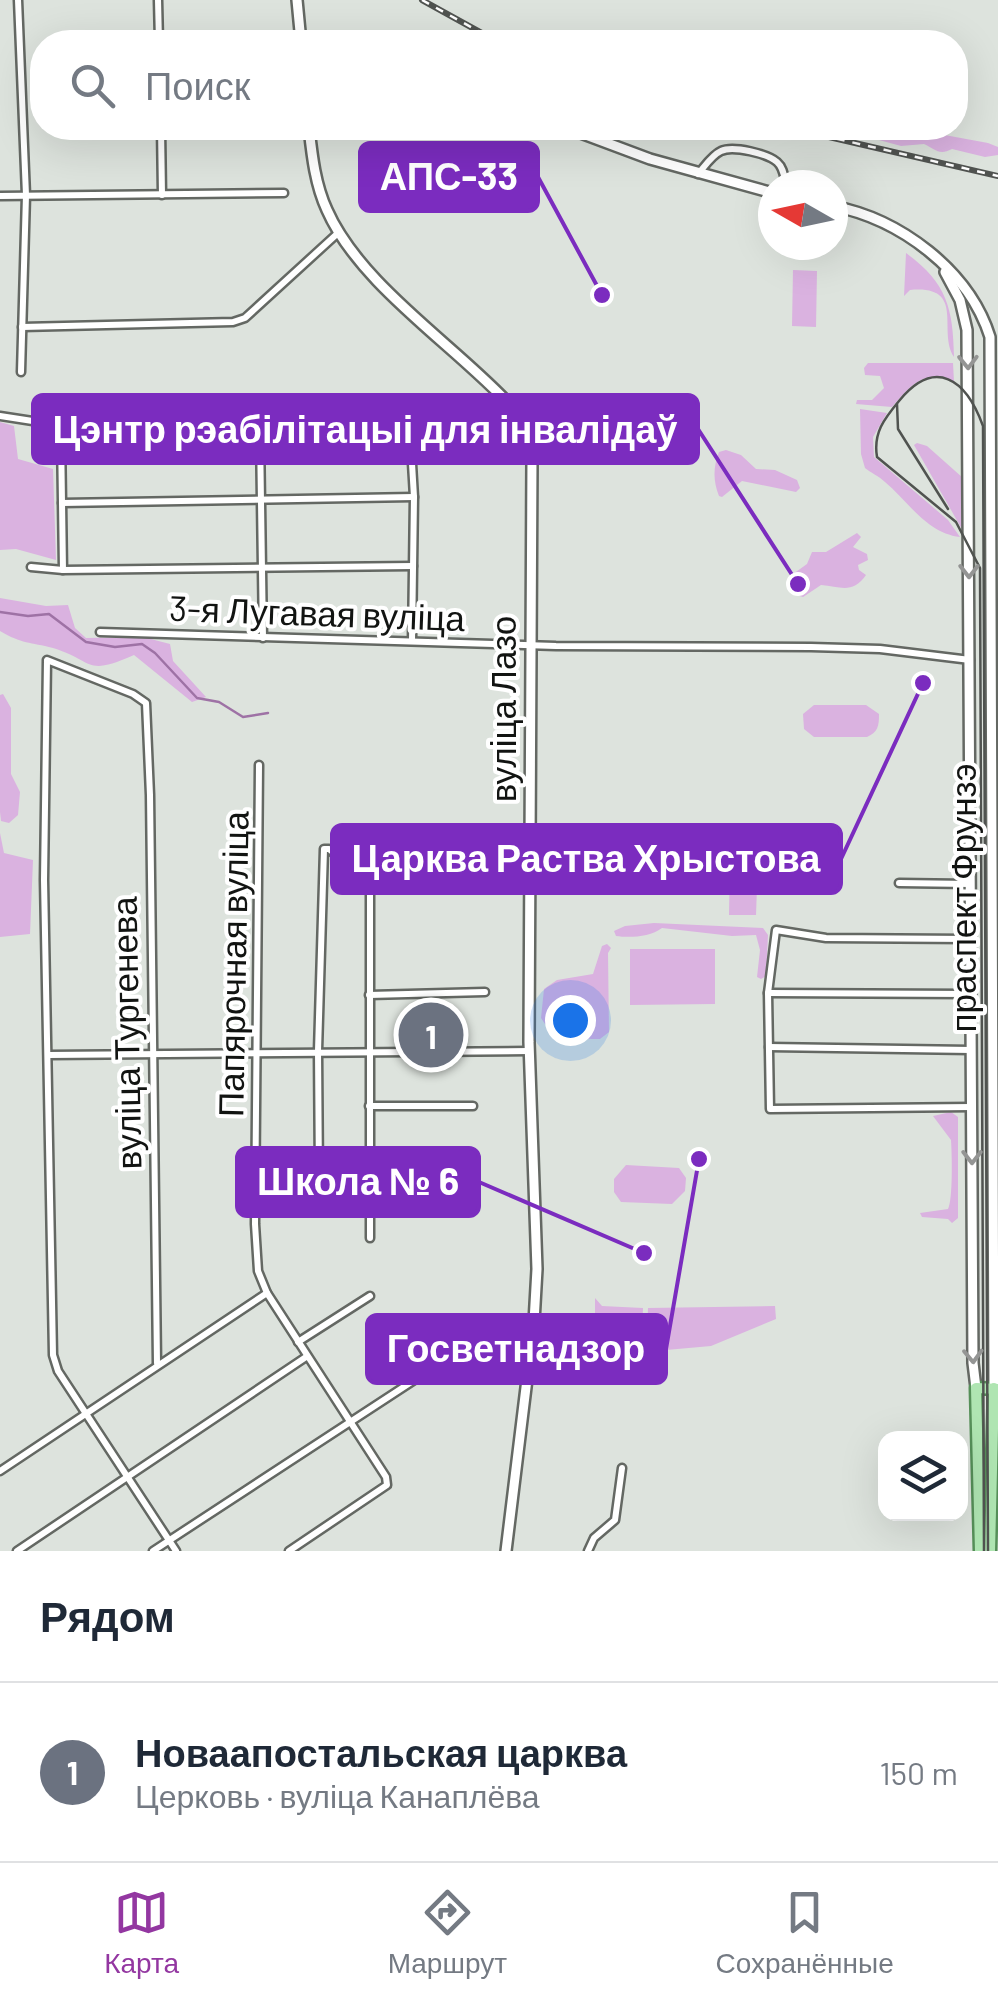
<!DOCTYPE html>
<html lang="ru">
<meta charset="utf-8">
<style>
:root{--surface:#fff;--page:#f2f2f3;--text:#1f2937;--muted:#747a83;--line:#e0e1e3;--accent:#9337a1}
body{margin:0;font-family:Barlow,sans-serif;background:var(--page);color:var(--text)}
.controls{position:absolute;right:30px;bottom:30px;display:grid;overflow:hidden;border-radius:20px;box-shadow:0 10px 40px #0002}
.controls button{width:90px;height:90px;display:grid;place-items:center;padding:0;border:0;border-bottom:2px solid var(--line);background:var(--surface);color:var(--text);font:50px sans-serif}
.compass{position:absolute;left:758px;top:170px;width:90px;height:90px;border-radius:50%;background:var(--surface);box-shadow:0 10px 40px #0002;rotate:279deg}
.you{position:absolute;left:570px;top:1020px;width:35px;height:35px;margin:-25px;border:8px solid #fff;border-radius:50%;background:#1a73e8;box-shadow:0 0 0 15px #1a73e833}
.badge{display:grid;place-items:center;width:65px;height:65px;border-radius:50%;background:var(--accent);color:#fff;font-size:32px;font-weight:700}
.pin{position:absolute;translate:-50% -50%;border:5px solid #fff;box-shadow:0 2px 10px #0006}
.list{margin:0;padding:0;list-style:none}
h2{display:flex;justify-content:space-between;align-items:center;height:130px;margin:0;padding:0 40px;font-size:42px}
h2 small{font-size:32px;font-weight:400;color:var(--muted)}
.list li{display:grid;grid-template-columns:65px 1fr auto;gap:30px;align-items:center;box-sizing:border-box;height:180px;padding:0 40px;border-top:2px solid var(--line)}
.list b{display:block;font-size:38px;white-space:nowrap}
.list p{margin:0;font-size:32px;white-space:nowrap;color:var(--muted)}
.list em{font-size:32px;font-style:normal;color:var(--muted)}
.icon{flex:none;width:55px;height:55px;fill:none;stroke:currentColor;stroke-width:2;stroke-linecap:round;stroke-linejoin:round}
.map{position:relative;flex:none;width:998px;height:1551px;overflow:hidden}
.search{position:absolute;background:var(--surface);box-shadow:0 10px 40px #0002;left:30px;right:30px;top:30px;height:110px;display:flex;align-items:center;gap:25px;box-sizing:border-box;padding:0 35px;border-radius:40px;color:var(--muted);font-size:38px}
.sheet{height:310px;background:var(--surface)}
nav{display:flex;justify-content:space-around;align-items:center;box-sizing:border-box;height:140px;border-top:2px solid var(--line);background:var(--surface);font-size:28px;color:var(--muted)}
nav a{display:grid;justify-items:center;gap:5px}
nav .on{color:var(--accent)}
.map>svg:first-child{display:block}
.green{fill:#dab2e0}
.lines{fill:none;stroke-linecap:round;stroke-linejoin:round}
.stream{stroke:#9e72a5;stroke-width:2.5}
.street-casing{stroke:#646863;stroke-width:11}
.secondary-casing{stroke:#646863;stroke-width:14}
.primary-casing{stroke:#569059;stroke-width:15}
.street{stroke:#fff;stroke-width:6}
.secondary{stroke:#fff;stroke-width:9}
.primary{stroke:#afe5b2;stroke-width:10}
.tram{stroke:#505350;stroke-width:2.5}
.rail-casing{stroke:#505350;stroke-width:6}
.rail{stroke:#fff;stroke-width:2.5;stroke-dasharray:8;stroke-linecap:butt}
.oneway{stroke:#949594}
.labels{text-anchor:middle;stroke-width:8;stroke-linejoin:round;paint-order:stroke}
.street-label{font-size:35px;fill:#121412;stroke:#fff}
.leader{fill:none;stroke:#7b2cbf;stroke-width:4}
.callout-dot{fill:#7b2cbf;stroke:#fff;stroke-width:4}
.callout{fill:#7b2cbf;stroke:#7b2cbf;stroke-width:4}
.callout-label{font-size:38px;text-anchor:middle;font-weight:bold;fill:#fff}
</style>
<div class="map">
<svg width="998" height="1551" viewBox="0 0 998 1551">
<rect width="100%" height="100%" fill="#dde3dd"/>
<g class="green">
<path d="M835,128H857L893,135L912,129L988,143L998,147V155L985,157L952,149C939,156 935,149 924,144L901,146Z"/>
<path d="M906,253C947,283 953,308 954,357C937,331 967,285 910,290L904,296Z"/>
<polygon points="793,270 817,271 816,327 792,326"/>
<path d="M868,363H953L954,382C925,367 910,386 892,407L856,404L857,400H872L884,388L880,376L865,375L864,368Z"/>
<path d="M860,409L887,413L873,437L874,457L948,520L960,537C926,533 907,500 885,482C879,476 871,473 865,468L861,454Z"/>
<polygon points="0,422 14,426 18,459 53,469 56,560 16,549 0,550"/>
<polygon points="917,443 927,446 963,478 963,531 914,445"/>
<path d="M726,450L741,455L756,469L775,470L797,480L800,488L796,492L742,481L722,497L719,496C713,481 713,467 719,452Z"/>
<path d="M857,533L861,537L853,547L867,554L868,560L858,565L859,570L866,575C853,594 841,587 821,585L803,597L793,594V574L807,564L812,552H826Z"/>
<path d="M0,598L46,606L68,605L75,628L86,638L143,637L170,644L173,661L206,697L192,702L134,655C84,677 95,661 53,648C30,642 22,644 0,631Z"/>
<polygon points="3,694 11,708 11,774 20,792 18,815 9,823 1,821 0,812 0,695"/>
<path d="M814,705H866L879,714C879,726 878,732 867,737H814L804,729L803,714Z"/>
<polygon points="0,833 4,853 33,860 30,934 0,937"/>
<polygon points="730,859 758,859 756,915 729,915"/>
<path d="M654,923L763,928L768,935L766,976L761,979L757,977L760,950L756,935L732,936L662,928C650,937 630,938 616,936L614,931L625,926Z"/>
<path d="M607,944L611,948L608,953L609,1032L600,1039C575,1039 582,1038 569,1020H565L561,1028L545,1024L541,1018L544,989L557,980L593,974L602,946Z"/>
<polygon points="630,949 715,949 715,1004 630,1005"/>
<path d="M951,1112L958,1117V1218L952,1223L948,1219L922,1217L920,1213L948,1209C953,1200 952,1154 951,1140L933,1116Z"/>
<polygon points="626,1165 679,1168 686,1178 685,1191 672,1204 621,1202 614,1192 614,1179"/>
<polygon points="595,1298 602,1306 643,1308 642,1334 595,1332"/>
<polygon points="775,1306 776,1319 711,1346 655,1351 655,1334 647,1334 648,1308"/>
</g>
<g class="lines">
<polyline class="stream" points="0,612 28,616 49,614 86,642 115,647 142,644 155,653 197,698 219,702 243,717 268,713"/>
<g class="street-casing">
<g id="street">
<polyline points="18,0 26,195 21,372"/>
<polyline points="158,0 159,42"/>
<polyline points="161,128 162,195"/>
<path d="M698,174C705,166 712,155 721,151C733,145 768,154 777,162C784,168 784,177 786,185"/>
<polyline points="0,196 284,193"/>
<polyline points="22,327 233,322 245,318 338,233"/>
<path d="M0,416L39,422L61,435L403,433C439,418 483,436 517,416"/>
<polyline points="410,430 414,497 412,641"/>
<polyline points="260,434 263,638"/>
<polyline points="61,435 63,570"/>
<polyline points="62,503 414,497"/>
<polyline points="31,567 63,570 413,566"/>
<polyline points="100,632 556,646 811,647 880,649 970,660"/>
<polyline points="259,765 255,1224 258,1271 267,1293 386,1477 387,1485 289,1551"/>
<polyline points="899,883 970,884"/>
<polyline points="970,939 826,938 776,930 768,993 770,1109 972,1107"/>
<polyline points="768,993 970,994"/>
<polyline points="369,995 485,992"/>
<polyline points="769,1047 971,1050"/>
<polyline points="48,1055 529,1051"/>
<polyline points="369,1106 473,1106"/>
<polyline points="370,1156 454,1157"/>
<polyline points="319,1181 318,1051 324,849 329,849 366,881 370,889 370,1238"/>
<polyline points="298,1342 370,1296"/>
<polyline points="157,1363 150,795 146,703 133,694 47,660 44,880 53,1355 58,1371 176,1551"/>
<polyline points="0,1471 267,1293"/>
<polyline points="17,1551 306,1357"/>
<polyline points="153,1551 497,1326 507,1322 534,1322"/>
<polyline points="588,1551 594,1538 615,1520 622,1468"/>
</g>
</g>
<g class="secondary-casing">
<g id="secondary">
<polyline points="297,0 301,42"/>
<path d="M309,128C312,155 315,184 327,210C360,285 456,346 511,406L522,426L532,458L529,1042L537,1269L534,1322L506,1551"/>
<polyline points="567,128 650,159 773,193"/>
<path d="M833,206C900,219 969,270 990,337L994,1388"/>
<polyline points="945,272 960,300 967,330 973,1363 976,1388"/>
</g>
</g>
<g class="primary-casing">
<g id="primary">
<polyline points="980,1551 976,1388 998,1389"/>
<polyline points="990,1551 994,1388"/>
</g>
</g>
<use href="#street" class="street"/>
<use href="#secondary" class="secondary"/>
<use href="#primary" class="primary"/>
<g class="tram">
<polyline points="897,404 898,429 948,509"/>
<path d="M984,1551L980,568L956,522L877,457C873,433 884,419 899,401C935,357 966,379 983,426L988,1551"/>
</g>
<g class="rail-casing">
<g id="rail">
<polyline points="422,0 498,42"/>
<polyline points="790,128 998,176"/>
</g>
</g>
<use href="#rail" class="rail"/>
</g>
<defs><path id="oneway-chevron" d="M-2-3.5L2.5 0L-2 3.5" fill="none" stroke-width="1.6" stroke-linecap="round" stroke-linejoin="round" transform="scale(2.5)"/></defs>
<g class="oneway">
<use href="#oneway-chevron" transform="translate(968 362) rotate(89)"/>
<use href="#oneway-chevron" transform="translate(969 571) rotate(90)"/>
<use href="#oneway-chevron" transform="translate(972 1157) rotate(90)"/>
<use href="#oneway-chevron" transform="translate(973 1356) rotate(88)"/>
</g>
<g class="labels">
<g class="street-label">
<text transform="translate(317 614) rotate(2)" y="12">3-я Лугавая вуліца</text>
<text transform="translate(504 709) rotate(-90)" y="12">вуліца Лазо</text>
<text transform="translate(964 898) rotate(-90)" y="12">праспект Фрунзэ</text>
<text transform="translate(234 964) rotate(-89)" y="12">Папярочная вуліца</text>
<text transform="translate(127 1033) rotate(-91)" y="12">вуліца Тургенева</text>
</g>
</g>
<path class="leader" d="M602 295L538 177M798 584L698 429M923 683L841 859M644 1253L479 1182M699 1159L666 1349"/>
<g class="callout-dot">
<circle cx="602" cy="295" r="10"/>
<circle cx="798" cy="584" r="10"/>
<circle cx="923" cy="683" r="10"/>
<circle cx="644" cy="1253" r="10"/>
<circle cx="699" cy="1159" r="10"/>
</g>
<g class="callout">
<rect x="360" y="143" width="178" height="68" rx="10"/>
<rect x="33" y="395" width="665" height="68" rx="10"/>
<rect x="332" y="825" width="509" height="68" rx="10"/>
<rect x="237" y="1148" width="242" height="68" rx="10"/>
<rect x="367" y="1315" width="299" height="68" rx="10"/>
</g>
<g class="callout-label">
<text x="449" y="190">АПС-33</text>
<text x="365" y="443">Цэнтр рэабілітацыі для інвалідаў</text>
<text x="586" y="872">Царква Раства Хрыстова</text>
<text x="358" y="1195">Школа № 6</text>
<text x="516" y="1362">Госветнадзор</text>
</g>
</svg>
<div class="controls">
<button><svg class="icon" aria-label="layers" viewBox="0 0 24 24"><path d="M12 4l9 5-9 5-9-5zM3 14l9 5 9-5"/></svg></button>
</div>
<svg class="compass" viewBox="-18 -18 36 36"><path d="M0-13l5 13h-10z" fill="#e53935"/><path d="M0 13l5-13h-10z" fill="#747a83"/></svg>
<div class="you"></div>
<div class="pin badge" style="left:431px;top:1035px;background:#6b7280">1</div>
<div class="search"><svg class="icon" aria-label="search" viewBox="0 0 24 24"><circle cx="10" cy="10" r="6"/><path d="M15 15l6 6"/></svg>Поиск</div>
</div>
<section class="sheet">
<h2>Рядом<small></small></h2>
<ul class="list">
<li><span class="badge" style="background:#6b7280">1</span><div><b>Новаапостальская царква</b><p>Церковь · вуліца Канаплёва</p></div><em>150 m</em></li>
</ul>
</section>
<nav>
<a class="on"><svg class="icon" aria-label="map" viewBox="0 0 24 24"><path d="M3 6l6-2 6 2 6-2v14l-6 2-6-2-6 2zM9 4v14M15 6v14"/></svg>Карта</a>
<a><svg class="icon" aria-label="directions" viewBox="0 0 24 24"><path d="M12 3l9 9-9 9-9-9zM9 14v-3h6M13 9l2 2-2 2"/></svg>Маршрут</a>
<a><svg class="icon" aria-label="saved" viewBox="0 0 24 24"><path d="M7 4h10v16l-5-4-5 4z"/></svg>Сохранённые</a>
</nav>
